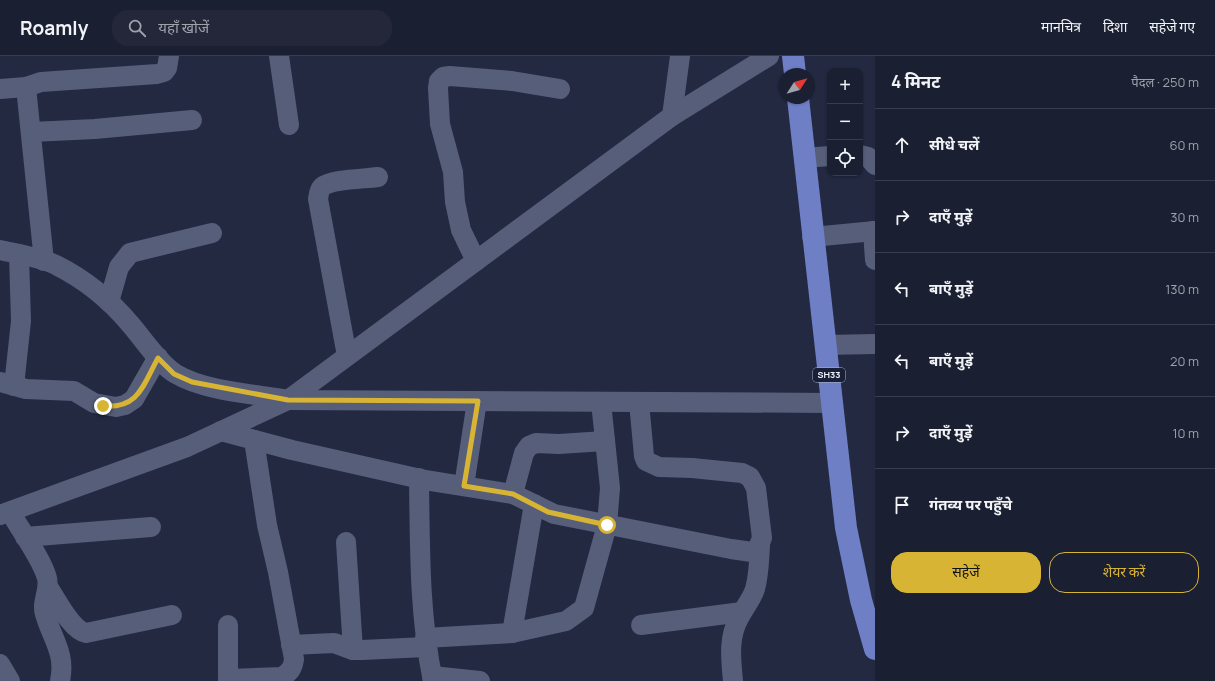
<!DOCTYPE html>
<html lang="hi">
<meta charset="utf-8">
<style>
:root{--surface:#1a1f31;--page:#232739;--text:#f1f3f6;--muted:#9fa2ab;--line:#383d4d;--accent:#d8b434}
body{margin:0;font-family:Manrope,"Noto Sans Devanagari",sans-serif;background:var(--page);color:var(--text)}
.controls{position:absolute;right:12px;top:12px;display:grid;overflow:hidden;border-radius:8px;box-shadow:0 1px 3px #0004}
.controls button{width:36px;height:36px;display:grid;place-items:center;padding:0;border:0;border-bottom:1px solid var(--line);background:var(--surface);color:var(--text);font:20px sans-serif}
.compass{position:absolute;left:779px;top:12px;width:36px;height:36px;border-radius:50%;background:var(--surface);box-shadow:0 1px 3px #0004;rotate:54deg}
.stop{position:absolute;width:12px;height:12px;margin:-9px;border:3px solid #d8b434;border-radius:50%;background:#fff}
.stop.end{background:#d8b434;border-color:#fff;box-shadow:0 1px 4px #0008}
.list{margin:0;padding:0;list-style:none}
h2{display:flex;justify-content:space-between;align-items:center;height:52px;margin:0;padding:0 16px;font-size:17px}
h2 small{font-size:13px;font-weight:400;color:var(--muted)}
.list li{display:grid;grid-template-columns:26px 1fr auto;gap:12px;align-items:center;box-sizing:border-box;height:72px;padding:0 16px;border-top:1px solid var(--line)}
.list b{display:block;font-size:15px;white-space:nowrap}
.list em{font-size:13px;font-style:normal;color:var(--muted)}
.actions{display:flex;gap:8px;padding:12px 16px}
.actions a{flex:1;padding:9px 0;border:1px solid var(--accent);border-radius:16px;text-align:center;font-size:14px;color:var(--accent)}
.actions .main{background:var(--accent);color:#111}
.icon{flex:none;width:22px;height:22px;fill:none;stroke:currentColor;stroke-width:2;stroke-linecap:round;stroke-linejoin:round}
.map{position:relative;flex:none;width:875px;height:625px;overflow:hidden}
header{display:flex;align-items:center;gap:24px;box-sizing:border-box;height:56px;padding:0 20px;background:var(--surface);border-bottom:1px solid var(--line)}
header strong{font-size:19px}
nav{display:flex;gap:22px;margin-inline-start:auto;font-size:14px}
.search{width:280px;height:36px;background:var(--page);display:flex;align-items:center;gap:10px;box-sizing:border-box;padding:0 14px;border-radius:16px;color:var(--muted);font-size:15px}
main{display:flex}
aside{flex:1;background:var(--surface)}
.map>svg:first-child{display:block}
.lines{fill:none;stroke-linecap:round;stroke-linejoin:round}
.minor{stroke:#565e7a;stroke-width:20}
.major{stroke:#6e7fc6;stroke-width:22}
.route{stroke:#d8b434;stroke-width:5}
.labels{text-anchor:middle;stroke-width:4;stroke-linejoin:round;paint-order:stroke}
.shield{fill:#191f37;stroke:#b0b5c3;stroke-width:1}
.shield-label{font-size:9px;font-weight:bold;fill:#f1f5ff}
</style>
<header>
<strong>Roamly</strong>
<div class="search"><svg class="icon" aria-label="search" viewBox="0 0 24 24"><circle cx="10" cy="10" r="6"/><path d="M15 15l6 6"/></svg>यहाँ खोजें</div>
<nav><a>मानचित्र</a><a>दिशा</a><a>सहेजे गए</a></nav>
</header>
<main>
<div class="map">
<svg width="875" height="625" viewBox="0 0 875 625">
<rect width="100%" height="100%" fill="#222941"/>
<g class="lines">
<g class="minor">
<polyline points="279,0 289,69"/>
<polyline points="26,31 44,205"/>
<polyline points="0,33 26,31 41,26 157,18 164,16 167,12 169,0"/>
<polyline points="672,60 680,0"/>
<polyline points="31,76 95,73 192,64"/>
<polyline points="860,99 868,101 875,109"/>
<polyline points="804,102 830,100"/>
<polyline points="873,175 875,204"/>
<polyline points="812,181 875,175"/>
<path d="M0,194C18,198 39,201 56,209C84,223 111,245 131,269C144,284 160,309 176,318C204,335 255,338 288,344L832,347"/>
<polyline points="476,205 461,174 455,146 453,116 440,68 438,32 439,25 443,21 450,20 512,25 560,33"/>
<polyline points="109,246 119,211 130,197 212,177"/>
<polyline points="825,289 875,288"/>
<path d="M347,300L318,143C319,138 319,134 322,131C331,123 365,123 378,121"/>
<polyline points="0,326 26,333 74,335 94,347 116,351 125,349 134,343 158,301"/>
<polyline points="14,330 21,265 19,199"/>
<polyline points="221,375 292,394 425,424 513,438 554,458 731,493 752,496 757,494 762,482 756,432 750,421 742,417 692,412 659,411 646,405 644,400 639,346"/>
<path d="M419,422C420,491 419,558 433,625"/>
<polyline points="464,430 477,345"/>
<polyline points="513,438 524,397 529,390 536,387 559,388 605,385"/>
<path d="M10,456C20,473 42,503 47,522C50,534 41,547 45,558C52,583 66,597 60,625"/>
<polyline points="0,459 187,391 288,344 672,60 769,0"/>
<polyline points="25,481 151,471"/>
<polyline points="346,486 353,594"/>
<path d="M48,531C57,544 71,574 86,577L172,559"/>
<polyline points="228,569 228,625"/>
<polyline points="641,569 742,556"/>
<polyline points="512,577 534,448"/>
<polyline points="425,582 512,577 566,565 584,552 607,469 610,432 601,346"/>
<polyline points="291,589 334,587 353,594 362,594 426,591"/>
<polyline points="0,608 10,625"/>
<polyline points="432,620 480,625"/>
<path d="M228,623L282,621C290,616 293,612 294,603L278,516L267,469L254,384"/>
<path d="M733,625C731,603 728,582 739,562C744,552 752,543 755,533C759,519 759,504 760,490"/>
</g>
<g class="major">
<polyline points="793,0 795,18"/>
<polyline points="798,42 846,472 861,544 875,593"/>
</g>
</g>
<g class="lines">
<path class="route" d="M103,350C139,353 143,329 158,302L174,318L192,326L288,344L478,345L464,430L513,438L548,456L607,469"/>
</g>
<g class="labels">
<rect class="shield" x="813" y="312" width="32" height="14" rx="3"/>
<g class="shield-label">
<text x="829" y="322">SH33</text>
</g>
</g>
</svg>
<div class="controls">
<button>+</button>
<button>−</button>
<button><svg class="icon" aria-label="locate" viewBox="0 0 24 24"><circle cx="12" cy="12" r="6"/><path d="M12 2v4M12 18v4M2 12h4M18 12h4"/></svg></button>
</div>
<svg class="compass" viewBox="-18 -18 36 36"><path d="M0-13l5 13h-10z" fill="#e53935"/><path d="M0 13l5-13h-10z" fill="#9fa2ab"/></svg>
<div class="stop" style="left:607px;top:469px"></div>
<div class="stop end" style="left:103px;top:350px"></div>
</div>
<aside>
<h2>4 मिनट<small>पैदल · 250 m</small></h2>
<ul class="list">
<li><svg class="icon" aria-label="ahead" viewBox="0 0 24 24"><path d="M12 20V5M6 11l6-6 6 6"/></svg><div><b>सीधे चलें</b></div><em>60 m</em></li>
<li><svg class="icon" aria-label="right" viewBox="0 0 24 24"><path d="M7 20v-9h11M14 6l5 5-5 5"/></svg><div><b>दाएँ मुड़ें</b></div><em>30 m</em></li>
<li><svg class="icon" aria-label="left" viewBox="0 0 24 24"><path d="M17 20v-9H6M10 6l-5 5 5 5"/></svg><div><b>बाएँ मुड़ें</b></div><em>130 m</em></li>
<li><svg class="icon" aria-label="left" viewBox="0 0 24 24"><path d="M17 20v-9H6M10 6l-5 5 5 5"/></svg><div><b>बाएँ मुड़ें</b></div><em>20 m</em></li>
<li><svg class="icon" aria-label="right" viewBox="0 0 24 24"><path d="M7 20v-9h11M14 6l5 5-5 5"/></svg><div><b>दाएँ मुड़ें</b></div><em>10 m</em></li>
<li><svg class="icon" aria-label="arrive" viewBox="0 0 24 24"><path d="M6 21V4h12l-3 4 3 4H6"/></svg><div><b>गंतव्य पर पहुँचे</b></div></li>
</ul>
<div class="actions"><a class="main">सहेजें</a><a>शेयर करें</a></div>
</aside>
</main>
